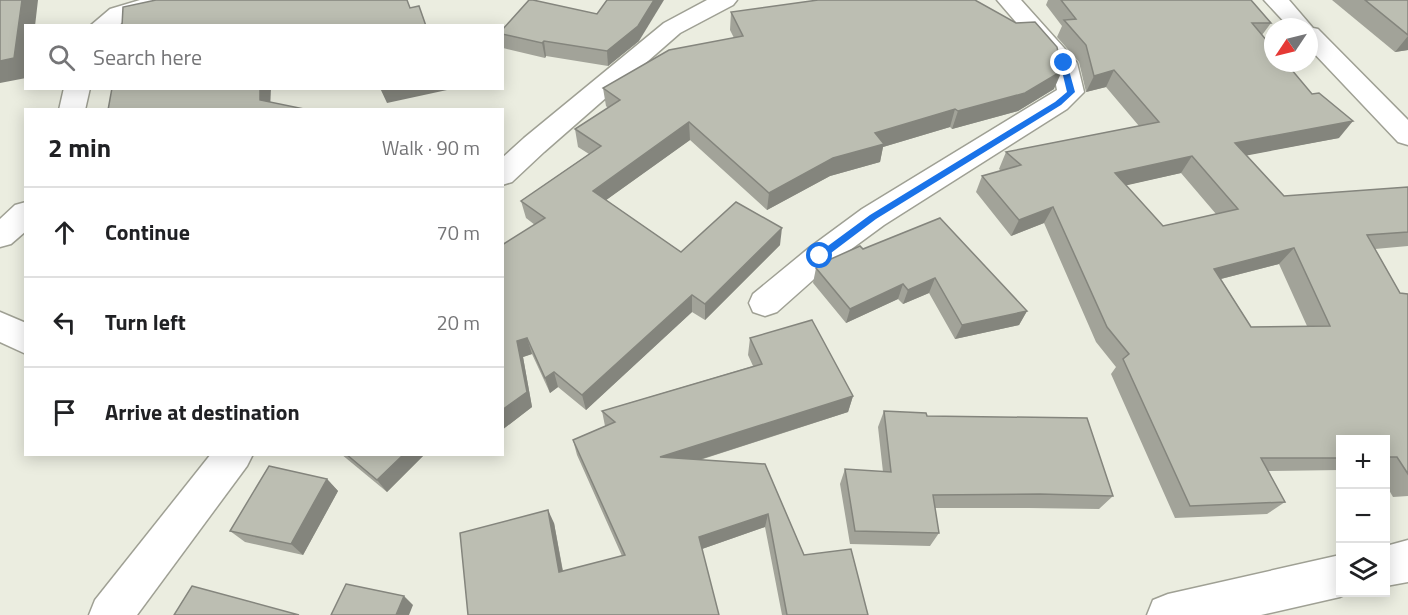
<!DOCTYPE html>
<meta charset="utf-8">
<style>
:root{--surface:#fff;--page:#f6f6f6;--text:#202124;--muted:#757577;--line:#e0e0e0}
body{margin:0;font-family:"Titillium Web",sans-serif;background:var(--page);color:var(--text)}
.controls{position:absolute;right:18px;bottom:18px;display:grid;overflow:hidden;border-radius:0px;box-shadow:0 3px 15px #0003}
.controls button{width:54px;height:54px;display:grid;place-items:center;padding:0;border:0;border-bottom:2px solid var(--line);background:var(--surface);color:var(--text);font:30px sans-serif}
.compass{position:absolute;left:1264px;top:18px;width:54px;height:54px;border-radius:50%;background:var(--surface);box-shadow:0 3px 15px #0003;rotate:235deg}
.stop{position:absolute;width:18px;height:18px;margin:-14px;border:4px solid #1a73e8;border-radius:50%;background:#fff}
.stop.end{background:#1a73e8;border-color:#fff;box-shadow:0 2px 6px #0008}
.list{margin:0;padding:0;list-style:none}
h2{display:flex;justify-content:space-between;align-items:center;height:78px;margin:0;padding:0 24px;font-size:26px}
h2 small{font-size:20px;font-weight:400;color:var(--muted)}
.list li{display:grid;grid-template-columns:39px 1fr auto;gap:18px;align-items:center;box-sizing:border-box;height:90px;padding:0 24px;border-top:2px solid var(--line)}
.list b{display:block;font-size:22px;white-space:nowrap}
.list em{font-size:20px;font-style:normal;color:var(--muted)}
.icon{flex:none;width:33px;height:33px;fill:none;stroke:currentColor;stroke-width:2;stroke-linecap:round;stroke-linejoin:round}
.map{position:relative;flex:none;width:1408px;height:615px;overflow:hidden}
.search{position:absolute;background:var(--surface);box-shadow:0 3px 15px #0003;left:24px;top:24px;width:480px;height:66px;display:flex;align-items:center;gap:15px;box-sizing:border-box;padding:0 21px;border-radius:0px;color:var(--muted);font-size:22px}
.panel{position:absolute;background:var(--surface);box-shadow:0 3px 15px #0003;left:24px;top:108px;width:480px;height:348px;border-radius:0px}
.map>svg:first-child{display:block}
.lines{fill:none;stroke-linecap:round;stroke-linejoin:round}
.minor-casing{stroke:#9fa094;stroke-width:3}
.tertiary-casing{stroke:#9fa094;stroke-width:3}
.minor{fill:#fff;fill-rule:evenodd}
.tertiary{fill:#fff;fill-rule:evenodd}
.wall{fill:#a2a399;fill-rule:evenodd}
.shaded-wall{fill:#84857d}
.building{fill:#bcbeb2;stroke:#84857d;stroke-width:1.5;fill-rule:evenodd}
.route{fill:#1a73e8}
</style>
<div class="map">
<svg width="1408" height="615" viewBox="0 0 1408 615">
<rect width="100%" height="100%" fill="#ebede0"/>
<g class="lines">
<g class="minor-casing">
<g id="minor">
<polygon points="140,0 177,0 173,5 126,19 118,26 90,26 110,9"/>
<polygon points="997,0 1021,0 1073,58 1077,63 1084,92 1067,109 884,225 831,264 777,312 765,316 753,312 749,303 753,294 809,248 862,209 1057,90 1052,64"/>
<polygon points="1264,0 1289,0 1313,28 1318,29 1408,120 1408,145 1398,142 1309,48 1309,27 1289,27"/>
<polygon points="64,88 90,88 85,110 59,110"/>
<polygon points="26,202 26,231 11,244 0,247 0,219 15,205"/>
<polygon points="0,312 26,323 26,354 0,342"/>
<polygon points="1408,540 1408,582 1386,586 1386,546"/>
<polygon points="1340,555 1340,592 1351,592 1340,597 1261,615 1147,615 1153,600 1168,594"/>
</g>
</g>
<g class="tertiary-casing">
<g id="tertiary">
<polygon points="707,0 737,0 733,5 680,33 544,152 512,182 502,185 502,158 524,138 664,23"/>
<polygon points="211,454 253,454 247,466 137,615 89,615 95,600"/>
</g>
</g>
<use href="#minor" class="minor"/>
<use href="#tertiary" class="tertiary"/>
</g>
<g class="wall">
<path d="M1048,0H1251L1271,23L1262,35L1339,138L1246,155L1284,196L1408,187V246L1375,249L1400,293L1408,294V496L1393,497L1386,485V440H1341V470L1268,471L1285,502L1267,514L1175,518L1111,374L1116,367L1096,342L1044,223L1011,236L976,192L982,176L1001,171L999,169L1006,152L1139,126L1106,87L1086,92L1079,62L1057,37L1062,26L1046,5ZM1181,173L1216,214L1163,226L1126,185ZM1279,264L1307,326L1251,327L1221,279Z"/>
<polygon points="1332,0 1408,0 1408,50 1395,52"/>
<polygon points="731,12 1054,89 1018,111 952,129 950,127 883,147 880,162 830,176 767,210 690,140 606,200 681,252 780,245 705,320 692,312 586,410 558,387 550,393 532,354 523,357 532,407 502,430 502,245 535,225 526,218 521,201 589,154 578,147 575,129 608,108 606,106 603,88 734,38 730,30"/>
<polygon points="502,30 639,41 608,66 546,56 545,58 503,48"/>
<polygon points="863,249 1027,311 1019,325 955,339 929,293 903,304 898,299 846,323 813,283 816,268"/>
<polygon points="750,338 853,396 848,412 700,460 765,464 804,555 868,615 782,615 765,527 702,549 468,615 554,523 563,571 622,556 577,455 573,440 605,426 602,411 753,366 748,355"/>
<polygon points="884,411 927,416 1113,496 1099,509 1029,508 935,508 939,533 930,546 850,544 840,484 845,469 883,472 878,427"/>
<polygon points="341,454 425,454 387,492"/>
<polygon points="327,479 338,491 303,555 245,542 230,531"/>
</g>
<g class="shaded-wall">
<polygon points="22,0 38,0 35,26 26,26 26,78 0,83 0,61"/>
<polygon points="654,0 664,0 639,41 608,66 607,51"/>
<polygon points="1408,36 1408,50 1395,52"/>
<polygon points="544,41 546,56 545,58 542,43"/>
<polygon points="1114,70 1106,87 1086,92 1094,76"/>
<polygon points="1062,71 1054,89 1018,111 952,129 958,111"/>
<polygon points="260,88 271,88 270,110 260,100"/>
<polygon points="380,88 447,88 447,90 387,103"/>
<polygon points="955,109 950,127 883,147 880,162 830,176 767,210 769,193 833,158 875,133"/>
<polygon points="1353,121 1339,138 1223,160 1235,143"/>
<polygon points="689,122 690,140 595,208 593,191"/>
<polygon points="1192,156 1181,173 1106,190 1115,173"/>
<polygon points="1053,207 1044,223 1011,236 1019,220"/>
<polygon points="782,228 780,245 705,320 705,304"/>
<polygon points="1294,248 1279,264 1201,284 1214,269"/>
<polygon points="935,278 929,293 903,304 908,290"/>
<polygon points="903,284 898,299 846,323 850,309"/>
<polygon points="692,295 692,312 586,410 582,395"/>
<polygon points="1027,311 1019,325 955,339 962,325"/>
<polygon points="527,338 532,354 523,357 532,407 502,430 502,410 517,341"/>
<polygon points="554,372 558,387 550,393 545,378"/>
<polygon points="853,396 848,412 661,472 660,457"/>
<polygon points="404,454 425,454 387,492 377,480"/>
<polygon points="327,479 338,491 303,555 291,544"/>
<polygon points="548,510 554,523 565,584 559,572"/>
<polygon points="768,514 765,527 699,550 699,537"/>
<polygon points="404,596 413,605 409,615 396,615"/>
</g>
<g class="building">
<polygon points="0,0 22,0 14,58 0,61"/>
<polygon points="156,0 407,0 410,8 419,6 426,26 122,26 123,7"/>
<polygon points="529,0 533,0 597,14 607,0 654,0 638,26 607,51 544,41 542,43 502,34 502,30"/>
<polygon points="818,0 975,0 1016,23 1035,22 1057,47 1062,71 1025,93 958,111 955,109 875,133 884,144 833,158 769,193 689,122 593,191 681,252 736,202 782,228 705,304 692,295 582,395 554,372 545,378 527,338 517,341 527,392 502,410 502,245 545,218 521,201 601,146 575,129 620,100 603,88 669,50 743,36 731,12"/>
<path d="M1061,0H1251L1271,23H1252L1273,48V63H1286L1312,94L1319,93L1353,121L1235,143L1284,196L1408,187V232L1367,235L1400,293L1408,294V474L1397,457H1386V440H1341V458H1261L1285,502L1190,506L1123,359L1129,354L1107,327L1053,207L1019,220L982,176L1021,165L1006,152L1159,122L1114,70L1094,76L1086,45L1064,20L1076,19ZM1192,156L1238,209L1163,226L1115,173ZM1294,248L1330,326L1251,327L1214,269Z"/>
<polygon points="1365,0 1408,0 1408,35"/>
<polygon points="112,88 260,88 260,100 304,109 108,110"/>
<polygon points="940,218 1027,311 962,325 935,278 908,290 903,284 850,309 816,268 822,263 860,246 863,249"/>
<polygon points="812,320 853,396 660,457 765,464 804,555 851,549 868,615 787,615 768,514 699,537 719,615 468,615 460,533 548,510 559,572 625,555 573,440 615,422 602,411 762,364 750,338"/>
<polygon points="884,411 926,413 927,416 1087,418 1113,496 1040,494 933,495 939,533 855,531 845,469 891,472"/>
<polygon points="346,454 404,454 377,480"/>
<polygon points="269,466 327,479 291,544 230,531"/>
<polygon points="346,584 404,596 396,615 331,615"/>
<polygon points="192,586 299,615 174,615"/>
</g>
<polygon class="route" points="1064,61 1067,63 1075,92 1061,105 876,219 823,259 817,259 817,254 870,215 1055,102 1067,92 1060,63"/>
</svg>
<div class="controls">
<button>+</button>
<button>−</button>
<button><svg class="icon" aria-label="layers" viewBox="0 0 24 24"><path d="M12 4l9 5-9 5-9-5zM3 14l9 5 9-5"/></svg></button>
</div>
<svg class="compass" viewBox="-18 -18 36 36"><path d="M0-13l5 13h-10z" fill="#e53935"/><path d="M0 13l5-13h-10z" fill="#757577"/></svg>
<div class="stop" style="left:820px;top:256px"></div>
<div class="stop end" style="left:1064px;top:63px"></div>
<div class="search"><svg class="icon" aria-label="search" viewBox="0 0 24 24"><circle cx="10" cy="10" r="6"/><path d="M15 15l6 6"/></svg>Search here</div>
<section class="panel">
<h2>2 min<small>Walk · 90 m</small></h2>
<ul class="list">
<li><svg class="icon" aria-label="ahead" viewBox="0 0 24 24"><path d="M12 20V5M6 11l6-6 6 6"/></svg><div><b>Continue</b></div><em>70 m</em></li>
<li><svg class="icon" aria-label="left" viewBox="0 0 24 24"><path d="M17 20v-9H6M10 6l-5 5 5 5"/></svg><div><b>Turn left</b></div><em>20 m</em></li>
<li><svg class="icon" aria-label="arrive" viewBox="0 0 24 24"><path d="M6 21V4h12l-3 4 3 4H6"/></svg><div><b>Arrive at destination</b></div></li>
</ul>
</section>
</div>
